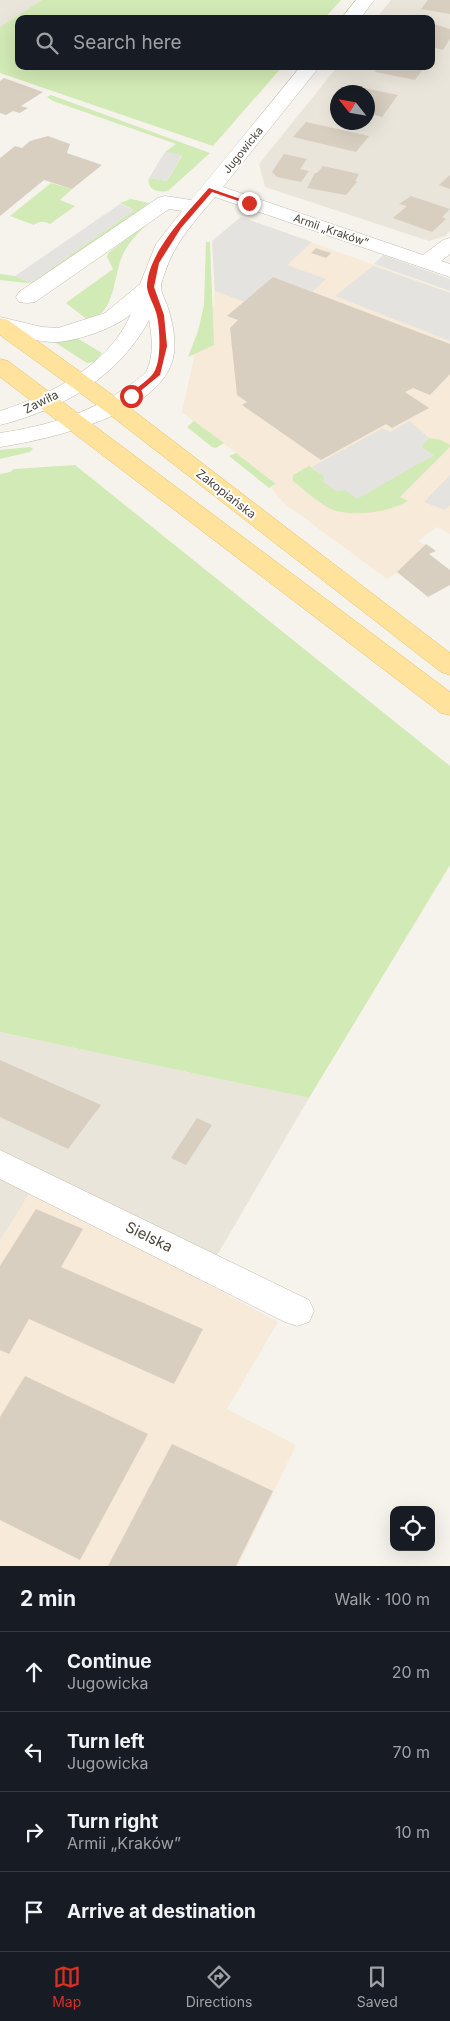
<!DOCTYPE html>
<meta charset="utf-8">
<style>
:root{--surface:#171b24;--page:#242831;--text:#f1f3f6;--muted:#9ea1a6;--line:#363941;--accent:#d93025}
body{margin:0;font-family:Inter,sans-serif;background:var(--page);color:var(--text)}
.controls{position:absolute;right:15px;bottom:15px;display:grid;overflow:hidden;border-radius:10px;box-shadow:0 5px 20px #0002}
.controls button{width:45px;height:45px;display:grid;place-items:center;padding:0;border:0;border-bottom:1px solid var(--line);background:var(--surface);color:var(--text);font:25px sans-serif}
.compass{position:absolute;left:330px;top:85px;width:45px;height:45px;border-radius:50%;background:var(--surface);box-shadow:0 5px 20px #0002;rotate:301deg}
.stop{position:absolute;width:15px;height:15px;margin:-11px;border:4px solid #d93025;border-radius:50%;background:#fff}
.stop.end{background:#d93025;border-color:#fff;box-shadow:0 1px 5px #0008}
.list{margin:0;padding:0;list-style:none}
h2{display:flex;justify-content:space-between;align-items:center;height:65px;margin:0;padding:0 20px;font-size:21px}
h2 small{font-size:16px;font-weight:400;color:var(--muted)}
.list li{display:grid;grid-template-columns:32px 1fr auto;gap:15px;align-items:center;box-sizing:border-box;height:80px;padding:0 20px;border-top:1px solid var(--line)}
.list b{display:block;font-size:19px;white-space:nowrap}
.list p{margin:0;font-size:16px;white-space:nowrap;color:var(--muted)}
.list em{font-size:16px;font-style:normal;color:var(--muted)}
.icon{flex:none;width:28px;height:28px;fill:none;stroke:currentColor;stroke-width:2;stroke-linecap:round;stroke-linejoin:round}
.map{position:relative;flex:none;width:450px;height:1566px;overflow:hidden}
.search{position:absolute;background:var(--surface);box-shadow:0 5px 20px #0002;left:15px;right:15px;top:15px;height:55px;display:flex;align-items:center;gap:12px;box-sizing:border-box;padding:0 18px;border-radius:10px;color:var(--muted);font-size:19px}
.sheet{height:385px;background:var(--surface)}
nav{display:flex;justify-content:space-around;align-items:center;box-sizing:border-box;height:70px;border-top:1px solid var(--line);background:var(--surface);font-size:14px;color:var(--muted)}
nav a{display:grid;justify-items:center;gap:2px}
nav .on{color:var(--accent)}
.map>svg:first-child{display:block}
.residential{fill:#eae5da;fill-rule:evenodd}
.commercial{fill:#f7ead8}
.green{fill:#d2eab5}
.parking{fill:#e5e3e0}
.building{fill:#d8cfc1}
.lines{fill:none;stroke-linecap:round;stroke-linejoin:round}
.minor-casing{stroke:#c2bbae;stroke-width:1}
.major-casing{stroke:#e6c16a;stroke-width:1}
.minor{fill:#fff;fill-rule:evenodd}
.major{fill:#ffe39c;fill-rule:evenodd}
.route{fill:#d93025}
.labels{text-anchor:middle;stroke-width:4;stroke-linejoin:round;paint-order:stroke}
.far-street-label{font-size:11px;fill:#4b4439;stroke:#fff}
.street-label{font-size:12px;fill:#4b4439;stroke:#fff}
.near-street-label{font-size:15px;fill:#4b4439;stroke:#fff}
</style>
<div class="map">
<svg width="450" height="1566" viewBox="0 0 450 1566">
<rect width="100%" height="100%" fill="#f6f3ec"/>
<g class="residential">
<polygon points="0,0 42,0 0,27"/>
<path d="M391,0H450V231L445,236L429,241L265,187L259,164L338,66H431V19H376ZM338,92H368V122H338Z"/>
<polygon points="0,1032 309,1098 219,1252 199,1280 32,1190 0,1240"/>
</g>
<g class="commercial">
<polygon points="241,217 450,292 450,534 437,527 418,541 425,545 395,574 387,579 284,503 271,488 277,484 182,412 204,312 215,304 212,241"/>
<polygon points="32,1190 278,1322 227,1409 296,1445 238,1566 0,1566 0,1240"/>
</g>
<g class="green">
<polygon points="42,0 341,0 324,19 19,19 19,66 283,66 213,146 0,73 0,27"/>
<path d="M51,95L210,153L168,191C158,193 146,189 149,178L167,181L182,156L165,152L176,144L53,101L47,97Z"/>
<path d="M51,183L72,189L60,200L75,206L50,224C44,221 39,221 34,225L10,216Z"/>
<polygon points="131,199 149,203 36,284 0,280 0,274 15,276 31,283 134,210 120,203"/>
<path d="M148,223C138,233 129,242 123,254C113,276 116,312 89,321L66,303L113,269L107,257L108,253Z"/>
<polygon points="206,242 210,242 214,345 188,357 198,331 204,305"/>
<polygon points="77,338 102,353 95,362 87,363 56,343 57,340"/>
<polygon points="194,421 224,443 216,448 212,447 187,427"/>
<path d="M429,438L441,440L450,445L449,448L400,497L408,501C389,512 352,518 331,509C318,503 305,490 293,481V475L309,466L324,476V480L338,490H345L433,456L421,447Z"/>
<polygon points="30,447 33,449 30,452 0,459 0,450"/>
<polygon points="236,453 276,484 269,488 229,456"/>
<polygon points="75,465 450,766 450,865 309,1098 0,1032 0,474 10,472 14,469"/>
</g>
<g class="parking">
<polygon points="165,152 182,155 167,181 149,178"/>
<polygon points="120,204 134,210 31,283 15,276"/>
<polygon points="241,217 312,242 287,265 326,279 312,292 273,277 245,302 215,291 212,241"/>
<polygon points="383,255 450,279 450,291 374,264"/>
<polygon points="373,266 450,293 450,341 335,296"/>
<polygon points="410,421 429,438 421,447 434,455 357,499 345,490 336,491 322,481 324,480 324,476 312,467 383,428 390,432"/>
<polygon points="450,475 450,505 445,510 424,502"/>
</g>
<g class="building">
<polygon points="428,0 450,0 450,14 421,9"/>
<polygon points="431,23 450,29 450,39 443,50 431,47"/>
<polygon points="379,66 412,66 423,69 415,80 375,72"/>
<polygon points="4,78 43,92 21,106 28,108 20,113 13,111 6,115 0,113 0,81"/>
<polygon points="364,88 398,95 382,117 368,113 368,92 361,92"/>
<polygon points="306,122 338,129 369,136 356,152 293,137"/>
<polygon points="48,136 70,144 67,153 102,165 72,189 44,180 0,216 0,158 15,146 22,148 30,141"/>
<polygon points="284,154 307,159 300,169 309,171 301,182 277,177 272,172"/>
<polygon points="323,166 359,174 355,181 357,182 346,195 307,188 315,173 317,173"/>
<polygon points="450,175 450,189 439,185"/>
<polygon points="411,196 450,209 442,217 446,219 432,232 393,218 407,206 399,204"/>
<polygon points="316,248 318,249 331,253 326,258 311,253"/>
<polygon points="273,277 450,344 450,374 430,395 413,388 405,392 429,408 392,428 386,424 321,460 242,405 247,402 237,395 230,328 238,320 227,316"/>
<polygon points="426,544 436,551 429,554 450,570 450,585 428,597 397,572"/>
<polygon points="0,1060 101,1105 68,1149 0,1117"/>
<polygon points="197,1118 212,1125 186,1165 171,1158"/>
<polygon points="36,1209 83,1229 61,1267 203,1329 174,1384 29,1319 9,1354 0,1350 0,1266"/>
<polygon points="25,1376 148,1434 80,1560 0,1520 0,1417"/>
<polygon points="172,1444 273,1491 236,1566 108,1566"/>
</g>
<g class="lines">
<g class="minor-casing">
<g id="minor">
<polygon points="356,0 374,0 360,19 341,19"/>
<path d="M301,66H320L223,187L423,255L443,240L450,238V254L441,261L450,264V277L215,197C195,221 175,242 165,272C164,276 161,282 161,287C161,292 165,300 167,305C172,320 176,337 174,353C166,414 50,439 0,447V433C47,426 91,413 130,385C135,381 144,376 147,370C154,355 152,336 149,320C119,377 61,410 0,425V411C51,395 109,365 131,314C115,328 80,340 58,342C39,343 18,335 0,331V317L42,327L58,328L105,313L140,284L156,244L182,211L169,209L35,302L27,303L19,302L16,297L19,292L158,198L165,196L191,200Z"/>
<polygon points="0,1150 309,1300 314,1311 309,1322 297,1326 285,1322 0,1179"/>
</g>
</g>
<g class="major-casing">
<g id="major">
<polygon points="0,318 8,320 121,401 450,653 450,675 441,672 105,411 0,335"/>
<polygon points="0,359 8,361 450,692 450,715 441,713 0,377"/>
</g>
</g>
<use href="#minor" class="minor"/>
<use href="#major" class="major"/>
</g>
<path class="route" d="M209,188L252,203L247,204L212,192L181,228L159,263L154,287L164,315L167,346L160,375L133,397H128V394C136,388 146,382 152,375C162,364 160,330 157,316C155,306 148,296 147,287C147,253 188,212 209,188Z"/>
<g class="labels">
<g class="far-street-label">
<text transform="translate(243 150) rotate(-51)" y="4">Jugowicka</text>
<text transform="translate(331 230) rotate(19)" y="4">Armii „Kraków”</text>
</g>
<g class="street-label">
<text transform="translate(41 402) rotate(-26)" y="4">Zawiła</text>
<text transform="translate(226 494) rotate(38)" y="4">Zakopiańska</text>
</g>
<g class="near-street-label">
<text transform="translate(149 1237) rotate(26)" y="5">Sielska</text>
</g>
</g>
</svg>
<div class="controls">
<button><svg class="icon" aria-label="locate" viewBox="0 0 24 24"><circle cx="12" cy="12" r="6"/><path d="M12 2v4M12 18v4M2 12h4M18 12h4"/></svg></button>
</div>
<svg class="compass" viewBox="-18 -18 36 36"><path d="M0-13l5 13h-10z" fill="#e53935"/><path d="M0 13l5-13h-10z" fill="#9ea1a6"/></svg>
<div class="stop" style="left:131px;top:396px"></div>
<div class="stop end" style="left:249px;top:203px"></div>
<div class="search"><svg class="icon" aria-label="search" viewBox="0 0 24 24"><circle cx="10" cy="10" r="6"/><path d="M15 15l6 6"/></svg>Search here</div>
</div>
<section class="sheet">
<h2>2 min<small>Walk · 100 m</small></h2>
<ul class="list">
<li><svg class="icon" aria-label="ahead" viewBox="0 0 24 24"><path d="M12 20V5M6 11l6-6 6 6"/></svg><div><b>Continue</b><p>Jugowicka</p></div><em>20 m</em></li>
<li><svg class="icon" aria-label="left" viewBox="0 0 24 24"><path d="M17 20v-9H6M10 6l-5 5 5 5"/></svg><div><b>Turn left</b><p>Jugowicka</p></div><em>70 m</em></li>
<li><svg class="icon" aria-label="right" viewBox="0 0 24 24"><path d="M7 20v-9h11M14 6l5 5-5 5"/></svg><div><b>Turn right</b><p>Armii „Kraków”</p></div><em>10 m</em></li>
<li><svg class="icon" aria-label="arrive" viewBox="0 0 24 24"><path d="M6 21V4h12l-3 4 3 4H6"/></svg><div><b>Arrive at destination</b></div></li>
</ul>
</section>
<nav>
<a class="on"><svg class="icon" aria-label="map" viewBox="0 0 24 24"><path d="M3 6l6-2 6 2 6-2v14l-6 2-6-2-6 2zM9 4v14M15 6v14"/></svg>Map</a>
<a><svg class="icon" aria-label="directions" viewBox="0 0 24 24"><path d="M12 3l9 9-9 9-9-9zM9 14v-3h6M13 9l2 2-2 2"/></svg>Directions</a>
<a><svg class="icon" aria-label="saved" viewBox="0 0 24 24"><path d="M7 4h10v16l-5-4-5 4z"/></svg>Saved</a>
</nav>
